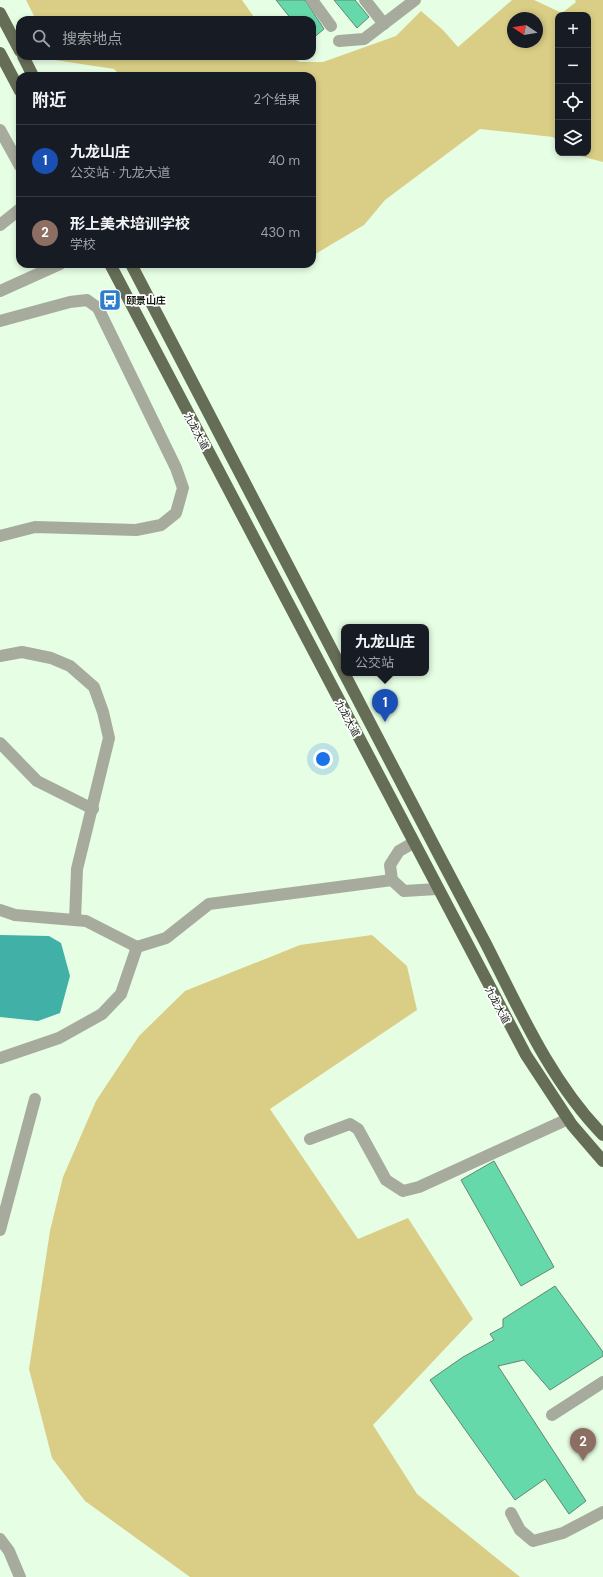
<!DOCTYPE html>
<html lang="zh">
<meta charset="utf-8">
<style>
:root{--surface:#171b24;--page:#20242c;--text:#f1f3f6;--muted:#9ea1a6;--line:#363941;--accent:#7c3aed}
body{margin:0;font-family:"DM Sans","Noto Sans SC",sans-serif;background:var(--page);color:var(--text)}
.controls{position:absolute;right:12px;top:12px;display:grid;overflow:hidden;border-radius:8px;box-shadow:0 2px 6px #0003}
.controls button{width:36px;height:36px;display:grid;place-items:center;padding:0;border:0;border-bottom:1px solid var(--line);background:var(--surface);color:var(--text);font:20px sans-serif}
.compass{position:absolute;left:507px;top:12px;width:36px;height:36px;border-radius:50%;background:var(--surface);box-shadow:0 2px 6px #0003;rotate:282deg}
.you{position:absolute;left:323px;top:759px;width:14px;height:14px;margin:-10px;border:3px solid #fff;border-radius:50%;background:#1a73e8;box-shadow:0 0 0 6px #1a73e833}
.badge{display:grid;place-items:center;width:26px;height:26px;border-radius:50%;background:var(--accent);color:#fff;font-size:13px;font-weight:700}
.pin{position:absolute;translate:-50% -33px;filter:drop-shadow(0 1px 2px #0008)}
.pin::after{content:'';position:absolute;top:21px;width:14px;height:12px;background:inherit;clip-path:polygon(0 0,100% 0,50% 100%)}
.popup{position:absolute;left:341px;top:624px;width:88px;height:52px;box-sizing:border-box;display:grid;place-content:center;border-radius:8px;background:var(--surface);filter:drop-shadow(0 1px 3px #0005);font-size:13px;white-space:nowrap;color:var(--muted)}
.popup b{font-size:15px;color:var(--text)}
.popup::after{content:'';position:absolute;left:50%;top:100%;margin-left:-8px;border:8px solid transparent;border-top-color:var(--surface)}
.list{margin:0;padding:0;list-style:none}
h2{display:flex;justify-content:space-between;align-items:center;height:52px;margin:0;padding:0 16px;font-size:17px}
h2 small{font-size:13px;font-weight:400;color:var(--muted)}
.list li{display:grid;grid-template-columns:26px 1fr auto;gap:12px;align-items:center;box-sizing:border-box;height:72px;padding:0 16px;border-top:1px solid var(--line)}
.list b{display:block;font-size:15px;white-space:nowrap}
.list p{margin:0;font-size:13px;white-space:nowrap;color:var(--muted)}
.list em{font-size:13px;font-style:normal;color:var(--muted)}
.icon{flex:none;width:22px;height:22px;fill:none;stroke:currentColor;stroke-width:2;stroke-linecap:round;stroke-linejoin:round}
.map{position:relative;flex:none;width:603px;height:1577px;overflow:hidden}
.search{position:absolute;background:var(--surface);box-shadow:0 2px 6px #0003;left:16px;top:16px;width:300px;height:44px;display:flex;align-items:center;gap:10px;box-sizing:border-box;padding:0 14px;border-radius:12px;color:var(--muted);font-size:15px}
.panel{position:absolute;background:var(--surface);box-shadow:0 2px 6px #0003;left:16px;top:72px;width:300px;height:196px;border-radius:12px}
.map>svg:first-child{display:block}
.green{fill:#dace86;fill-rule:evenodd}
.water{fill:#41b0a6}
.building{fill:#66d9ab;stroke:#658576}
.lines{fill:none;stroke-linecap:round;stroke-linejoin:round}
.minor{stroke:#a7ab9e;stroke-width:12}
.major{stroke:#666d56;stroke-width:12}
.labels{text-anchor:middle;stroke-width:3.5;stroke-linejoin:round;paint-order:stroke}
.poi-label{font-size:10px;font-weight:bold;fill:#111910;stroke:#fff;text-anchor:start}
.street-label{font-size:10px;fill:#111910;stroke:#fff}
</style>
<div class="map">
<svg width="603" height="1577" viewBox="0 0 603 1577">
<rect width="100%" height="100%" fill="#e6fee3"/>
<g class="green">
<polygon points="26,0 242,0 256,20 36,20"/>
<path d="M512,0H534L562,13L576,2L575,0H603V162L569,153H588V15H558V142L553,137L480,129L385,200L364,225L312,256V76H121L114,69L55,60L53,56H288L300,62H323L396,36L421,11L443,30L458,47ZM513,18H537V42H513Z"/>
<polygon points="372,935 407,966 417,1010 270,1109 358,1239 408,1218 473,1319 373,1425 417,1494 520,1577 190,1577 85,1501 52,1458 29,1369 50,1231 63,1177 96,1101 139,1036 185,991 300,945"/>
</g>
<polygon class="water" points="0,935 49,936 61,943 70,976 60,1013 38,1021 0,1017"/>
<g class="building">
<polygon points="276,0 305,0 324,29 312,39 312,20 292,20"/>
<polygon points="334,0 355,0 369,17 357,28"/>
<polygon points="494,1161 554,1267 521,1286 461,1180"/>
<polygon points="555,1286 603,1352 603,1356 550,1390 524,1360 498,1366 586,1501 569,1514 545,1479 515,1500 430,1380 463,1357 494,1340 490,1334 503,1327 503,1319"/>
</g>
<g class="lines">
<g class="minor">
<polyline points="312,0 331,26"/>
<polyline points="365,0 384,24"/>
<polyline points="339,41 364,39 415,0"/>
<polyline points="0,130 20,166"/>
<polyline points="0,225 20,209"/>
<polyline points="0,291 60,264"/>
<polyline points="0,321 70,302 87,300 98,308 176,468 183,488 176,513 161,525 136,530 35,527 0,536"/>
<polyline points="0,656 22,652 51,658 70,666 94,687 103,712 109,738 77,869 75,920"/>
<polyline points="0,743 37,781 93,809"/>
<polyline points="413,843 399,851 390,865 392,880 404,891 437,889"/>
<polyline points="0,910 15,915 86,921 137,947"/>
<polyline points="0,1058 59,1038 102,1014 121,994 137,947 166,938 209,904 392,880"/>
<polyline points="310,1139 350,1124 358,1129 386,1180 403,1191 419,1187 568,1119"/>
<polyline points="0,1230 35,1099"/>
<polyline points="552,1415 603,1382"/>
<polyline points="511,1513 520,1530 533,1541 563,1533 603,1512"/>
<polyline points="0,1539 9,1551 20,1577"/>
</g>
<g class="major">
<polyline points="0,13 20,51"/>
<polyline points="0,53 20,91"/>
<polyline points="23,56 33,76"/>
<polyline points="110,264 526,1055 572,1125 603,1161"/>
<polyline points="131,264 344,673"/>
<path d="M344,673C391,763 438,854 486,944C519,1009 551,1082 603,1135"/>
</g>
</g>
<defs>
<g id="bus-square" transform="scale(1.15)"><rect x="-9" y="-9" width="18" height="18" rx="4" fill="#2d7fce" stroke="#fff"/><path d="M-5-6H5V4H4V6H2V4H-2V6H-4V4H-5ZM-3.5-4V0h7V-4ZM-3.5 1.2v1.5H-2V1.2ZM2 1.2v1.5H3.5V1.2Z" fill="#fff"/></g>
</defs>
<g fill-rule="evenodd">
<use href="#bus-square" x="110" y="300"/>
</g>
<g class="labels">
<g class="poi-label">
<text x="126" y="304">颐景山庄</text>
</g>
<g class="street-label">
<text transform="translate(197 431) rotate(62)" y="4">九龙大道</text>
<text transform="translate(348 718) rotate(62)" y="4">九龙大道</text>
<text transform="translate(498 1005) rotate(62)" y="4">九龙大道</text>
</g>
</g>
</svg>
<div class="controls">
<button>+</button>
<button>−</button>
<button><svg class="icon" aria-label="locate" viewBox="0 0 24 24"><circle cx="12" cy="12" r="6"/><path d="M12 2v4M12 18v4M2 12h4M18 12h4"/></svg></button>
<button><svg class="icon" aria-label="layers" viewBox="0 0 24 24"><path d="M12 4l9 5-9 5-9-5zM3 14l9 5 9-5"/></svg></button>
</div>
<svg class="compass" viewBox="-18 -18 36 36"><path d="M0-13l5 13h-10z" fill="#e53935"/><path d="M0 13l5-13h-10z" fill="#9ea1a6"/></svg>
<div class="you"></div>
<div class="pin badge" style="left:385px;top:722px;background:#1a4fb4">1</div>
<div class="popup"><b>九龙山庄</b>公交站</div>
<div class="pin badge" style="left:583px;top:1461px;background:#8d6e63">2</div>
<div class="search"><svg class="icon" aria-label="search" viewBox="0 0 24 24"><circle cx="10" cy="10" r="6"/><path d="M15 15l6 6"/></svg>搜索地点</div>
<section class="panel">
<h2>附近<small>2个结果</small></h2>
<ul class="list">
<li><span class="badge" style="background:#1a4fb4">1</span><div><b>九龙山庄</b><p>公交站 · 九龙大道</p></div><em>40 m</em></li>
<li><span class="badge" style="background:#8d6e63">2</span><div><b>形上美术培训学校</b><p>学校</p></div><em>430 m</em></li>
</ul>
</section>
</div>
